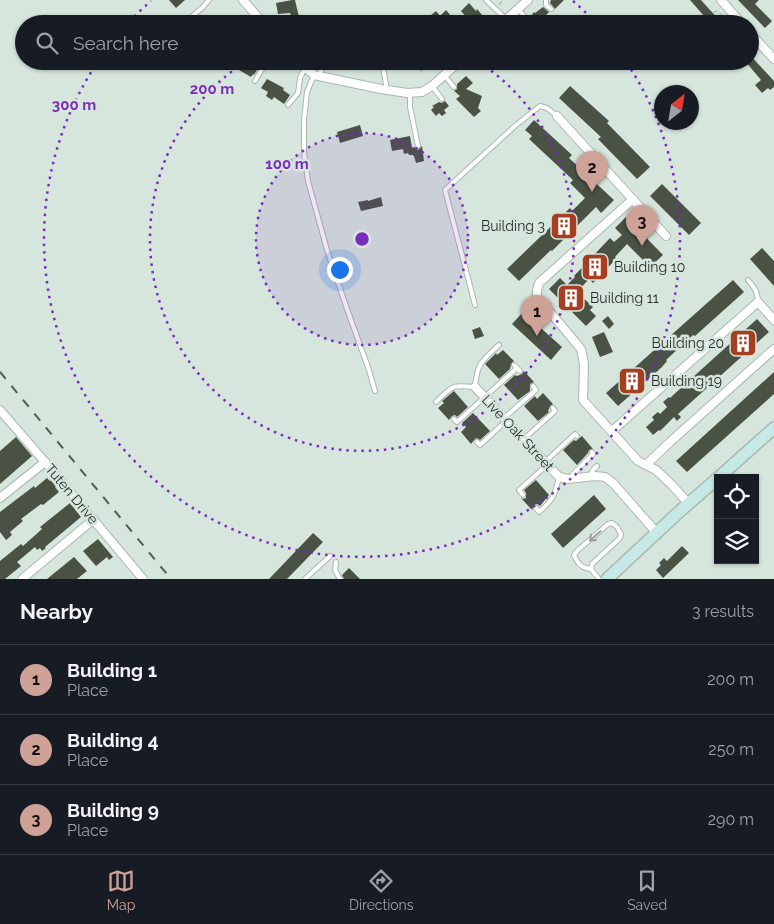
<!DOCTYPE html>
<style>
:root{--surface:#171b24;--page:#242831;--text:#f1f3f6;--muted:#9ea1a6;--line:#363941;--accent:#cfa297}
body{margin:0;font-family:Raleway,sans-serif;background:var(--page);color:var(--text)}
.controls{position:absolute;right:15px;bottom:15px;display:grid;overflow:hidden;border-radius:0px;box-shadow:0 1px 4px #0004}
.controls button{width:45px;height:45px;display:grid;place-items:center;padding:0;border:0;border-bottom:1px solid var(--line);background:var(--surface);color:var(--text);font:25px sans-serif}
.compass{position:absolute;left:654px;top:85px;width:45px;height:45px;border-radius:50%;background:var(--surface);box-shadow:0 1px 4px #0004;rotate:31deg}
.you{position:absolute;left:339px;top:269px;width:18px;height:18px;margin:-12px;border:4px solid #fff;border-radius:50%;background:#1a73e8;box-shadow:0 0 0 8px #1a73e833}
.badge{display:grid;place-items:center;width:32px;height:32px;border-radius:50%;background:var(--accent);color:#111;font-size:16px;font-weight:700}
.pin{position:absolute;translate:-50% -41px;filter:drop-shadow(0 1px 2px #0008)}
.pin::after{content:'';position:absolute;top:26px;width:18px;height:15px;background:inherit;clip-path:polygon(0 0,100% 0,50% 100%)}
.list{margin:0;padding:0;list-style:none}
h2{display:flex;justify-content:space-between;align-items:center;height:65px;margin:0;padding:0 20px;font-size:21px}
h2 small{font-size:16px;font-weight:400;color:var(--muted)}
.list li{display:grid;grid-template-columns:32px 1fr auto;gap:15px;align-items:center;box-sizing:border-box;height:70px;padding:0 20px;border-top:1px solid var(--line)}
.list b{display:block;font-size:19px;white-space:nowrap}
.list p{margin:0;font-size:16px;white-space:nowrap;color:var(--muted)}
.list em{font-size:16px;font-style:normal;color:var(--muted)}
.icon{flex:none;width:28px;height:28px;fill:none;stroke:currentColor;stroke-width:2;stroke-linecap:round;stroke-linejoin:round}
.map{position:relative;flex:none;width:774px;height:579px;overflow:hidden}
.search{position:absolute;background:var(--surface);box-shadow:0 1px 4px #0004;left:15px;right:15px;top:15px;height:55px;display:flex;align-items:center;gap:12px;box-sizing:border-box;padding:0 18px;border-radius:28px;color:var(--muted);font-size:19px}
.sheet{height:275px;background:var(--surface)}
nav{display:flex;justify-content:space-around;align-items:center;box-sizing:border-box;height:70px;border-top:1px solid var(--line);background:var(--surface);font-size:14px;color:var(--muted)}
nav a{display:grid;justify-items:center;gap:2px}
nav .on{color:var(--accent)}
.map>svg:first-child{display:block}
.building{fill:#4a5246}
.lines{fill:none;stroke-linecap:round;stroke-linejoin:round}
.lane-casing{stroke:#a9b8af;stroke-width:6}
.street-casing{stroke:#a9b8af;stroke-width:10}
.secondary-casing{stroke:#a9b8af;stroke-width:14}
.path{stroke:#a0ada5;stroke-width:1;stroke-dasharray:5 2.5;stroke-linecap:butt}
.lane{stroke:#fff;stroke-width:4}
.street{stroke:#fff;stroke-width:8}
.secondary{stroke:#c6e9e5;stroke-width:11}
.rail{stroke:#525b55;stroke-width:2;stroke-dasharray:9 9;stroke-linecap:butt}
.oneway{stroke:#9ea09f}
.ring{fill:none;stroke:#7b2cbf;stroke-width:2.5;stroke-dasharray:2.5 5}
.labels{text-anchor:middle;stroke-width:5;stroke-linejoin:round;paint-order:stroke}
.poi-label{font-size:14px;fill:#272d29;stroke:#d6e6dc;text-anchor:start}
.street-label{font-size:14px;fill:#272d29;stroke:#d6e6dc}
.centre{fill:#7b2cbf;stroke:#d6e6dc;stroke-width:2.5}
.ring-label{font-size:15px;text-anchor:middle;font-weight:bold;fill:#7b2cbf;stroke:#d6e6dc;stroke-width:5;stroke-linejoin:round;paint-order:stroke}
</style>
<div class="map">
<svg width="774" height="579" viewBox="0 0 774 579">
<rect width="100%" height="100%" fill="#d6e6dc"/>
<g class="building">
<polygon points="169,0 185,0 176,8"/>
<polygon points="292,0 295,0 299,17 292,18 290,13 278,14 276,3"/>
<polygon points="551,0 564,0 555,9 550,3"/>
<polygon points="690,0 701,0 720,21 717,24 711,24"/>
<polygon points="738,0 759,0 755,4 772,21 765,28"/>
<polygon points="469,3 476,11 477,9 483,16 474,24 461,24 467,18 461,11"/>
<polygon points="543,7 549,12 540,21 543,24 524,24 525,22 527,24 530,23 532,21 531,16 534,12 535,13"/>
<polygon points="446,10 451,16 446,21 441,15"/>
<polygon points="436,11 441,17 432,24 420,24"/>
<polygon points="187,16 188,20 194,24 180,24"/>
<polygon points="750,55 774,81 774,87 770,90 768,88 762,93 755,85 761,80 745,61 750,61"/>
<polygon points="230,61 255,61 260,65 254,75 253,74 251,77 239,70 240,68"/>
<polygon points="379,61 402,61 397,70 393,67 391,70"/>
<polygon points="413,61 433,61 421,71"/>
<polygon points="483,61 497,61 487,70 484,67 484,64"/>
<polygon points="466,76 473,83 466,89 482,96 478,108 481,111 474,117 456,99 460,96 454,91 457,89 457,84"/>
<polygon points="267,79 284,88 283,90 290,95 284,104 274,97 272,100 266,96 268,92 261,88"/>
<polygon points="570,86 609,121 607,123 650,167 637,179 598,139 601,137 559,98"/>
<polygon points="445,101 449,106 444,110 446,113 442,116 439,113 436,116 431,110 434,107 432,106 439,102 442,103"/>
<polygon points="534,120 572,155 569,158 614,200 601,213 596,207 552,251 551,250 519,281 507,269 570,208 572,211 585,198 570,183 573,180 529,139 532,136 525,130"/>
<polygon points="360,125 363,136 340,143 337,132"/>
<polygon points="410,136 412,148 414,147 418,150 422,146 424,161 416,163 414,156 413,156 413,155 409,155 408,153 404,154 403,149 392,151 390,140"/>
<polygon points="662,184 701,223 689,235 650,196"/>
<polygon points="381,197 383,206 361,211 358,202 368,200 368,201"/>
<polygon points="626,217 663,255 650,267 627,244 615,257 616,259 593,283 589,279 577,292 593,307 590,310 596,316 586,326 549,289 560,278 567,285 575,277 574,276 610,238 614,242 622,235 615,228"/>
<polygon points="762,248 774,261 774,286 750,259"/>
<polygon points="733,280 744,292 695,336 693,335 666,360 667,361 662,367 618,406 606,393"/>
<polygon points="523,312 562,347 551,360 512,324"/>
<polygon points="608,316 614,324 609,329 602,321"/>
<polygon points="757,319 769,332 678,414 681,417 677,421 674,417 660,431 659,430 653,435 646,427 654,420 652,417 658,412 660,414 667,407 663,402 669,397 670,398"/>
<polygon points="480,327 484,336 475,339 472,330"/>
<polygon points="604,332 613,352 600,357 592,337"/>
<polygon points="503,350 514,361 511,364 510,369 499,379 485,364 496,353 497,355"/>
<polygon points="524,371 534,382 530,384 530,391 518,400 504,385 515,375 517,376 522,374"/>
<polygon points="774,372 774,394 687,472 676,461"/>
<polygon points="454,391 468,407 457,417 455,415 452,416 449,420 438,408 444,403 442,401"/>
<polygon points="543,393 553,404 550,406 549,409 548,411 549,412 538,421 524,406 535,396 537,399"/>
<polygon points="473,413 490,431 480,440 477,438 475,439 471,444 461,432 466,427 462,423"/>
<polygon points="582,436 593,449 589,450 588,453 577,465 563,450 574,440 576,441"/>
<polygon points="16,437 32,456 0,484 0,451"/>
<polygon points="47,478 50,481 52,480 57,485 55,487 59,492 43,505 41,504 21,519 23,521 10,532 12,535 6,540 0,532 0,512 34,486 35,488"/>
<polygon points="536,480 549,495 540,506 537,504 534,505 532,510 521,498 523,499 526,498 526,493 524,490"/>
<polygon points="594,495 606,509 563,548 551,534"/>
<polygon points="70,503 81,517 45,547 46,548 42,551 40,548 37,550 35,547 17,562 21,566 5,579 0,579 0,561 21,544 23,546 42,529 40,527"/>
<polygon points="313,533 323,542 287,579 269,579"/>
<polygon points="98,539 113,557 109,560 107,557 96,566 83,551"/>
<polygon points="682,546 689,553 663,578 656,570 661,565 659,563 664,558 667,561"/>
<polygon points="74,557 87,571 77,579 47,579"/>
<polygon points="349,568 360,579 344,579 342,575"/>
</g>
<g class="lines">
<g class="lane-casing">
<g id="lane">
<polyline points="486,0 506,19"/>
<polyline points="546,0 546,5 551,9"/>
<polyline points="518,9 528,20"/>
<polyline points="191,17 202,8 209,0"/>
<polyline points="477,61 481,65"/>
<polyline points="383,68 387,90"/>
<polyline points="314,75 307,92 304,120 304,152 308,181 327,250 347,309 368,367 375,391"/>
<polyline points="444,75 454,87"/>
<polyline points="320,76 323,61"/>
<polyline points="255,81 267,61"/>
<polyline points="432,86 442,99"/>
<polyline points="410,93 410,107 418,146"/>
<polyline points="288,105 298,93 300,78 305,68"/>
<path d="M748,280C754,287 758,292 758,302"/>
<polyline points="475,305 445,190 515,126 540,106 547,108 557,116"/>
<polyline points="514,365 520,371"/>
<path d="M436,402C453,385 451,385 475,387C477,363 482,361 499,345"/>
<polyline points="504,418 536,390 533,386"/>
<polyline points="454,419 457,422 517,368"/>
<polyline points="524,439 555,411 553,408"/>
<polyline points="477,442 480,445 506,421"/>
<polyline points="545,462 575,434 577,436"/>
<polyline points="595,476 592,472 593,470 597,466"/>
<polyline points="570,478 574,473 593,454 592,452"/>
<polyline points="523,495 519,490 547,465"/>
<path d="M536,508L539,512C554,499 555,495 559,477"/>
<polyline points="336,562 335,570 340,579"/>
<path d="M591,569L592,564L620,538L621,534L617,527L612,523L608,524L577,551L574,555C578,564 581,568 591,569L599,579"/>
<polyline points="305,579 330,556"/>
</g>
</g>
<g class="street-casing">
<g id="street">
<polyline points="243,0 264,24"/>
<polyline points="721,0 742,24"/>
<polyline points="501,24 528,0"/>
<polyline points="750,33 774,59"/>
<polyline points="297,61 314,75 381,89 407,93 422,92 432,86 460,61"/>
<polyline points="557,116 666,236"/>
<polyline points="633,199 539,283 537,291 537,297 561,325 581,349 584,364 583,400 638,461 656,470 671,484 689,504"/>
<polyline points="475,387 559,477 568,479 595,476 605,477 613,483 657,533"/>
<polyline points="0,410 45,462 143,579"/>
<polyline points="612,431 758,302 774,320"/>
<polyline points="646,465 670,442 774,349"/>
<polyline points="0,498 45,462"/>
<polyline points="22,579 94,519"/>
</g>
</g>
<g class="secondary-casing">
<g id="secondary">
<polyline points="718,478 774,428"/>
<polyline points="607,579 680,511 718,478"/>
</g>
</g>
<g class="path">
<polyline points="499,5 502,1 501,0"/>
<polyline points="713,13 717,11 723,16"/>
</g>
<use href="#lane" class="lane"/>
<use href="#street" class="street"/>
<use href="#secondary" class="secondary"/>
<polyline class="rail" points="0,372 171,579"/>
</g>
<defs><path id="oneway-shaft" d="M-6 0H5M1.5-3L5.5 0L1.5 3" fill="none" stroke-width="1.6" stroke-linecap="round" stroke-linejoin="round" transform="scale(1.25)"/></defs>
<use class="oneway" href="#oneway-shaft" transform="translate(595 536) rotate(139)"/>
<circle cx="362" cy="239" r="106" fill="#7b2cbf" fill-opacity=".12"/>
<g class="ring">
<circle cx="362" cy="239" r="106"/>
<path d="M479 62A212 212 0 1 1 245 62"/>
<path d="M129 22A318 318 0 0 1 151 1M573 1A318 318 0 0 1 595 22M627 63A318 318 0 1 1 97 63"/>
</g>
<defs>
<g id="building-square" transform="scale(1.4375)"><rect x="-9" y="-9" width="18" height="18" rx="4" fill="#a63e22" stroke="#d6e6dc"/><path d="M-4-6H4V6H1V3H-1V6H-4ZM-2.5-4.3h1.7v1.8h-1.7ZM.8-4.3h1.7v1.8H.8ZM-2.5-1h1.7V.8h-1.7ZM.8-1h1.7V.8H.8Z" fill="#fff"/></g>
</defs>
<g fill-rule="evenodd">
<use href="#building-square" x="564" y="226"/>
<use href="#building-square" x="595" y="267"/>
<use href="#building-square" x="571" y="298"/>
<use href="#building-square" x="743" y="343"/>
<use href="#building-square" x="632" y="381"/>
</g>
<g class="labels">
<g class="poi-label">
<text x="545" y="231" text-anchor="end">Building 3</text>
<text x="614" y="272">Building 10</text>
<text x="590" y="303">Building 11</text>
<text x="724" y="348" text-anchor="end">Building 20</text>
<text x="651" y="386">Building 19</text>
</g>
<g class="street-label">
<text transform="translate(518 433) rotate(47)" y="5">Live Oak Street</text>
<text transform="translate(72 494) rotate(50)" y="5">Tuten Drive</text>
</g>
</g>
<circle cx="362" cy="239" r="8" class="centre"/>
<g class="ring-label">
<text x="212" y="94">200 m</text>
<text x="74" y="110">300 m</text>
<text x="287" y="169">100 m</text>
</g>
</svg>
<div class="controls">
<button><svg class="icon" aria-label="locate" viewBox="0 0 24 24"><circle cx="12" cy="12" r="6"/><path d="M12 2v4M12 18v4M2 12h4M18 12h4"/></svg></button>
<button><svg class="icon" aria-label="layers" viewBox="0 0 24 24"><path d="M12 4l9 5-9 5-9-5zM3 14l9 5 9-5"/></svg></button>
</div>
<svg class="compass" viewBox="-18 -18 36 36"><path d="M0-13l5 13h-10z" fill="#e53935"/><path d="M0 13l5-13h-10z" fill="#9ea1a6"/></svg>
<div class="you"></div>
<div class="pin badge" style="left:537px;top:336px">1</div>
<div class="pin badge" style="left:592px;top:192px">2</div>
<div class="pin badge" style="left:642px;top:246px">3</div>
<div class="search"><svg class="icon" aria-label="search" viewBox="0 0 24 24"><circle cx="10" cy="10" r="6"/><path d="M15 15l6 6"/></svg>Search here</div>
</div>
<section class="sheet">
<h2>Nearby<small>3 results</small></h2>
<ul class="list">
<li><span class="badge">1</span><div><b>Building 1</b><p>Place</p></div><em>200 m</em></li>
<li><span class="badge">2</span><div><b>Building 4</b><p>Place</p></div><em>250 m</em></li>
<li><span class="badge">3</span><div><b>Building 9</b><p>Place</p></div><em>290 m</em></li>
</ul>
</section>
<nav>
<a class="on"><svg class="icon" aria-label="map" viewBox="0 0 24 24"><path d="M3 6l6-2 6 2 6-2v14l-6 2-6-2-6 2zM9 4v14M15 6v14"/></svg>Map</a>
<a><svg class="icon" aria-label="directions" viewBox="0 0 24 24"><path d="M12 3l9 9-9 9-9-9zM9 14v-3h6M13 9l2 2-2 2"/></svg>Directions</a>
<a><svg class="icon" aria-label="saved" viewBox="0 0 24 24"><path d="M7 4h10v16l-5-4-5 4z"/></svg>Saved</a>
</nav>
